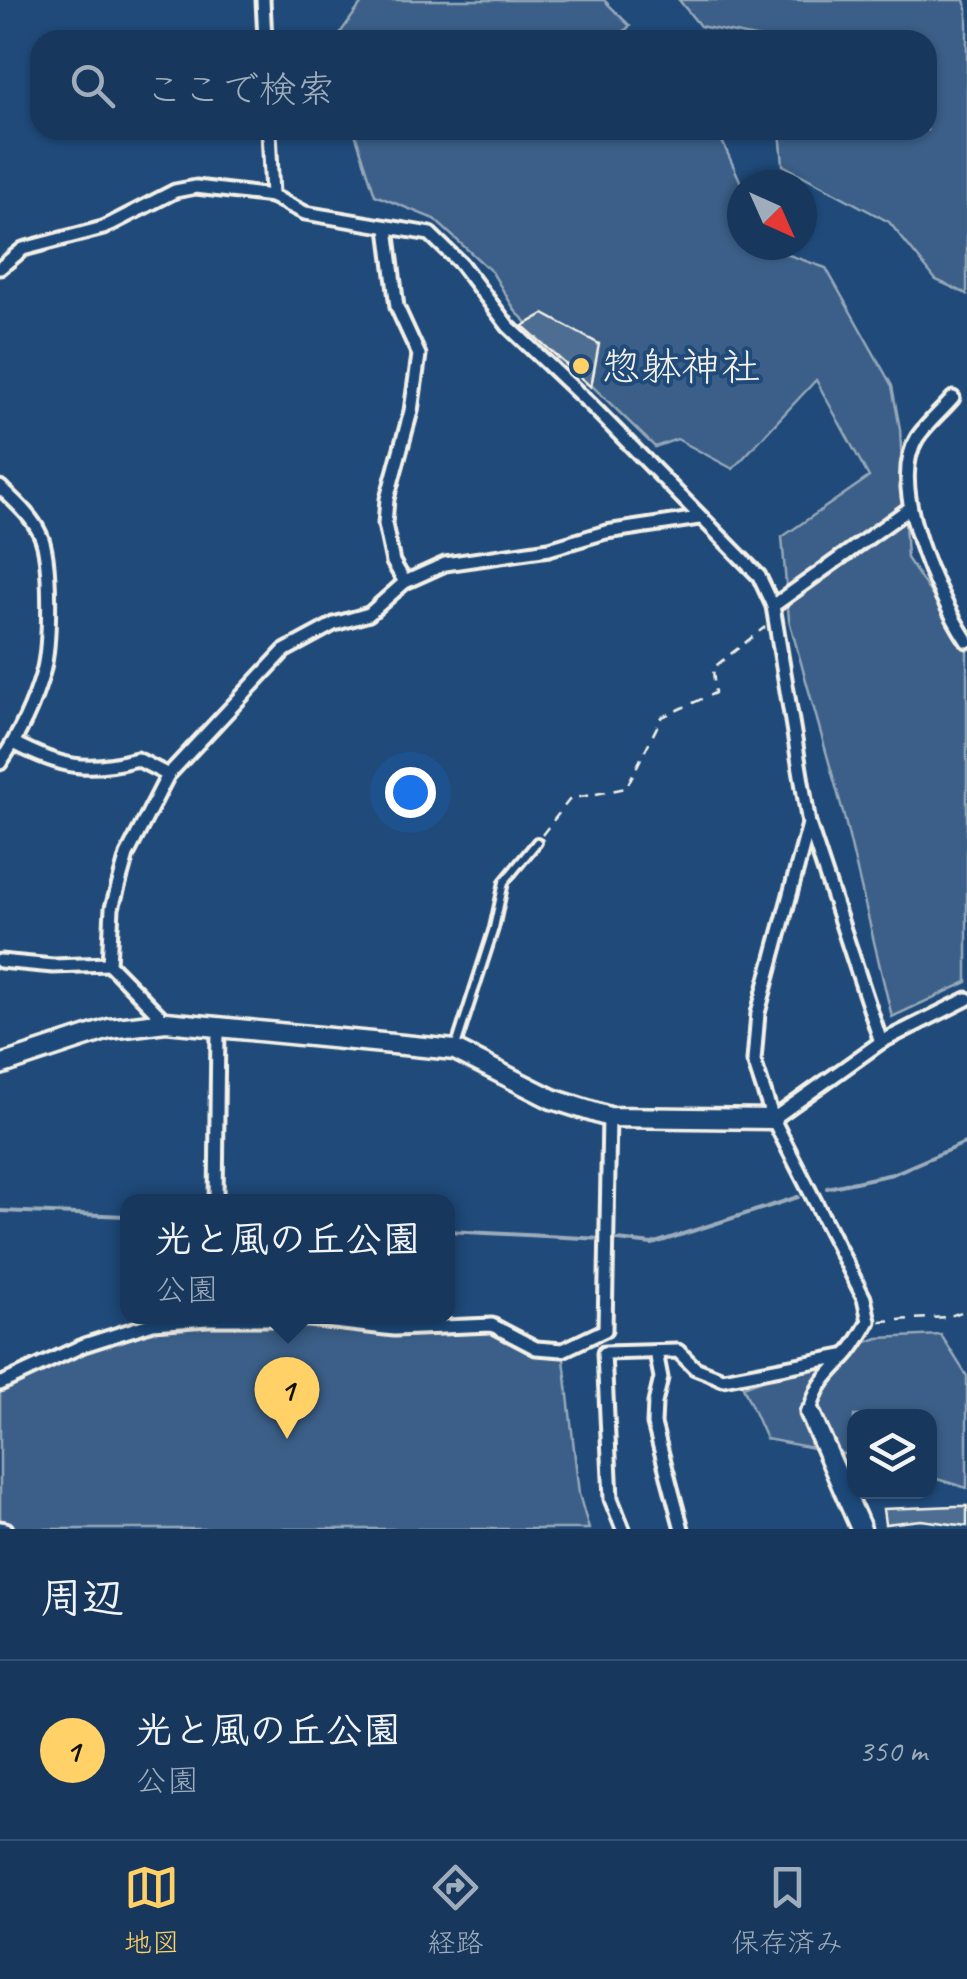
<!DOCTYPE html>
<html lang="ja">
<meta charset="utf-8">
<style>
:root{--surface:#17385c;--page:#244365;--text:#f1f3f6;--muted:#9eacbb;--line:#365272;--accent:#ffd166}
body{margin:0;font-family:Caveat,"Klee One",sans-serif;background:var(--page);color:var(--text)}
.controls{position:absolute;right:30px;bottom:30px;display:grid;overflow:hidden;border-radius:20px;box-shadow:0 2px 8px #0004}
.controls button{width:90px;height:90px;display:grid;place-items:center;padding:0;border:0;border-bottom:2px solid var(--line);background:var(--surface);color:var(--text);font:50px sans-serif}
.compass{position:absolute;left:727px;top:170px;width:90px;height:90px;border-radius:50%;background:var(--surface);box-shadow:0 2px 8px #0004;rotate:135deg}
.you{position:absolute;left:410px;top:792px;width:35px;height:35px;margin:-25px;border:8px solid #fff;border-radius:50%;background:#1a73e8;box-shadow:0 0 0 15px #1a73e833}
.badge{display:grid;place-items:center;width:65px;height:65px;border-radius:50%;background:var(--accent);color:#111;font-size:32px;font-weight:700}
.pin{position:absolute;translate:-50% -82px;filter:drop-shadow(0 2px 5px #0008)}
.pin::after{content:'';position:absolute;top:52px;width:35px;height:30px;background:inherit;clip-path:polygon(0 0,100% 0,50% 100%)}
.popup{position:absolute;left:120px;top:1194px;width:335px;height:130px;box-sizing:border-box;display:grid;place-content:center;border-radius:20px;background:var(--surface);filter:drop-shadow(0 2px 8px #0005);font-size:32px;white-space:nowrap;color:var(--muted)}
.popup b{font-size:38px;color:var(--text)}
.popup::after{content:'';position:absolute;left:50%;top:100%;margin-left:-20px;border:20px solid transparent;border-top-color:var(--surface)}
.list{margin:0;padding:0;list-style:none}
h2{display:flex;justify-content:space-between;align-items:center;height:130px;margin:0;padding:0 40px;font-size:42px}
h2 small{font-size:32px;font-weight:400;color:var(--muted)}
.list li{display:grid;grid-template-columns:65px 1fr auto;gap:30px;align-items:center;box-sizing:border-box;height:180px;padding:0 40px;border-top:2px solid var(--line)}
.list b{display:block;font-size:38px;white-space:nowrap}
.list p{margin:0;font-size:32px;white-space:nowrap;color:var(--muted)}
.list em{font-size:32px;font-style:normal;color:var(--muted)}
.icon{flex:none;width:55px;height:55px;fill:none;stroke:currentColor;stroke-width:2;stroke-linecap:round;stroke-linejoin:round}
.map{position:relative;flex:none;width:967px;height:1529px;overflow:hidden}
.search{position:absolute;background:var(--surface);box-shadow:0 2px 8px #0004;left:30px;right:30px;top:30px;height:110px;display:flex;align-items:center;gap:25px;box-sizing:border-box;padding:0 35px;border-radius:30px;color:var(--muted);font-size:38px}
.sheet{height:310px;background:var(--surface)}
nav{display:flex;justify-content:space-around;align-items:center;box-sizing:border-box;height:140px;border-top:2px solid var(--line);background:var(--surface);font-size:28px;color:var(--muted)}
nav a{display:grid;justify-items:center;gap:5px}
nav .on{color:var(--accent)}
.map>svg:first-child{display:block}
.green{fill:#3a5f88;stroke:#97a8b8;stroke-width:2.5}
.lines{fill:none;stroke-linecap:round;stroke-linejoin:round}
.stream{stroke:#9cacbb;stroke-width:4}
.building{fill:#4d6e92;stroke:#f4f1e8;stroke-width:2.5}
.lane-casing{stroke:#f4f1e8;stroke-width:14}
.street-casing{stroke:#f4f1e8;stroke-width:19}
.secondary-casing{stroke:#f4f1e8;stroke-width:25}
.path{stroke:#f4f1e8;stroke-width:2.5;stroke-dasharray:10 8;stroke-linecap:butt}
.lane{stroke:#1f4a7a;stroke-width:6}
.street{stroke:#1f4a7a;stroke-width:11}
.secondary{stroke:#1f4a7a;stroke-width:18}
.poi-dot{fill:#ffd166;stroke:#1f4a7a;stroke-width:4}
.labels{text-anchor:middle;stroke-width:8;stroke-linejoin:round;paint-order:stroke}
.poi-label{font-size:40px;fill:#f4f1e8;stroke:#1f4a7a;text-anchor:start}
</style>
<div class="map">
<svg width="967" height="1529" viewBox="0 0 967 1529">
<rect width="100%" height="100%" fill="#1f4a7a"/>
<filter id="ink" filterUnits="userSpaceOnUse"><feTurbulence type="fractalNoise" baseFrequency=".01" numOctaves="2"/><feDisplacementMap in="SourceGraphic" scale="20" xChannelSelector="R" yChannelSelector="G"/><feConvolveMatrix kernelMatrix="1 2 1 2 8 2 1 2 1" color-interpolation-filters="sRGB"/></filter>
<g filter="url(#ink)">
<g class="green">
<polygon points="364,0 604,0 630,26 614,40 265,40 338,36"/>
<polygon points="679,0 964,0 967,9 967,294 936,280 889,222 783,165 780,130 927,130 927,40 770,40 700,26"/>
<polygon points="354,130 717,130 742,185 742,245 775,245 780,252 826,268 892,386 900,429 907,558 967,647 967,982 892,1017 843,812 789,620 782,537 869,477 816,380 733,469 677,439 655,447 516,312 492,272 434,219 375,195"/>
<polygon points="208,1319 394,1329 492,1325 536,1348 563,1350 579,1494 589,1529 0,1529 0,1384 153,1323"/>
<polygon points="941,1335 967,1376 967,1488 930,1477 930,1416 854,1416 854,1456 766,1439 743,1387 878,1338"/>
</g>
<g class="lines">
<g class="stream">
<polyline points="827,1188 893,1174 967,1142"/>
<polyline points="0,1211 127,1216"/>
<polyline points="447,1231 603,1239"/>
<polyline points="618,1240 652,1244 798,1197"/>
</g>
</g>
<g class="building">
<polygon points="544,314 599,344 591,387 523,326"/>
<polygon points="956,1506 967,1506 967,1526 921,1520 885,1524 883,1509"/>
</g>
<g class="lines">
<g class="lane-casing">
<polyline id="lane" points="456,1046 494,928 504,882 537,842"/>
</g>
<g class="street-casing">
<g id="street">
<polyline points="263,0 265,40"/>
<path d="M269,130L272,196L305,213L430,234L461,264L508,326L592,406L759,576L773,606L809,824L758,1013L754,1061L773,1119L864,1298L869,1321C862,1333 855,1347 845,1357C827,1376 815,1386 810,1413"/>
<polyline points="387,228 397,307 419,355 411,411 387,499 385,524 393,562 405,582"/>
<polyline points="0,268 23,249 103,228 175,191 196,187 272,196"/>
<path d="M953,398C942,411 926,424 917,438C886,487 939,598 967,641"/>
<path d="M0,487C15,502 31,515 40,534C52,558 50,646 43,672C34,704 18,737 0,763"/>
<polyline points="773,606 910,508"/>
<path d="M14,743C60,767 87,773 137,759L168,775"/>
<polyline points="809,824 881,1042"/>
<polyline points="0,961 53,966 109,964"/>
<polyline points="166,1022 109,964 112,908 127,855 168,775 284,651 334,624 369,614 405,582 445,564 549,549 606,532 699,518"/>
<polyline points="773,1119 881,1042 967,999"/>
<polyline points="216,1202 218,1028"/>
<polyline points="656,1352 661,1378 655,1403 654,1424 682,1529"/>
<polyline points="0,1384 84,1345 153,1323 208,1319 309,1319 394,1329 492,1325 536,1348 563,1350 605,1330 609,1117"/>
<polyline points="0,1528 6,1529"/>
<polyline points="623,1529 611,1499 604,1353 678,1351 695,1368 723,1379 843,1356"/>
</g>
</g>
<g class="secondary-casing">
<g id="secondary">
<polyline points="0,1065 109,1029 166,1022 455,1050 552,1099 609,1117 773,1119"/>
<polyline points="810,1413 861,1529"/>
</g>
</g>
<g class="path">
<polyline points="542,835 570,799 626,788 662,717 715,693 713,668 765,627"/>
<polyline points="880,1321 947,1317 967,1310"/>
</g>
<use href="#lane" class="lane"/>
<use href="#street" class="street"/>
<use href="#secondary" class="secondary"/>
</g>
</g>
<circle class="poi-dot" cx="581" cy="366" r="10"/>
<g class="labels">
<g class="poi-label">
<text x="601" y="380">惣躰神社</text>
</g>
</g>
</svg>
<div class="controls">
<button><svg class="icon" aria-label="layers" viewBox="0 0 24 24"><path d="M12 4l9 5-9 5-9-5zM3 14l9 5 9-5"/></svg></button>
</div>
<svg class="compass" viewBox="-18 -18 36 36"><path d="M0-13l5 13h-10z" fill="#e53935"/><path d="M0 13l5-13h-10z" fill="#9eacbb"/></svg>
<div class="you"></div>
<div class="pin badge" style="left:287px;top:1439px">1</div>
<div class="popup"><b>光と風の丘公園</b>公園</div>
<div class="search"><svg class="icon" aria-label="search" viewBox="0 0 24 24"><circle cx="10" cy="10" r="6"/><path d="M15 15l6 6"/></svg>ここで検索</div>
</div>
<section class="sheet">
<h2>周辺<small></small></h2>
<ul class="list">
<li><span class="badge">1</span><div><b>光と風の丘公園</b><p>公園</p></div><em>350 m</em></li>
</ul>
</section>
<nav>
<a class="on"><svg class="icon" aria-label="map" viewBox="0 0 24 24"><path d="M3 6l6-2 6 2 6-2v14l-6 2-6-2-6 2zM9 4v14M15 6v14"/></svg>地図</a>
<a><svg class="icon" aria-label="directions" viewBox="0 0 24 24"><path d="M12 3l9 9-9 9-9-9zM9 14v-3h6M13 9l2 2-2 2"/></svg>経路</a>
<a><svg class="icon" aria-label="saved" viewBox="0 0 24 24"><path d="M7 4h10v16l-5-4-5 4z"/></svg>保存済み</a>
</nav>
